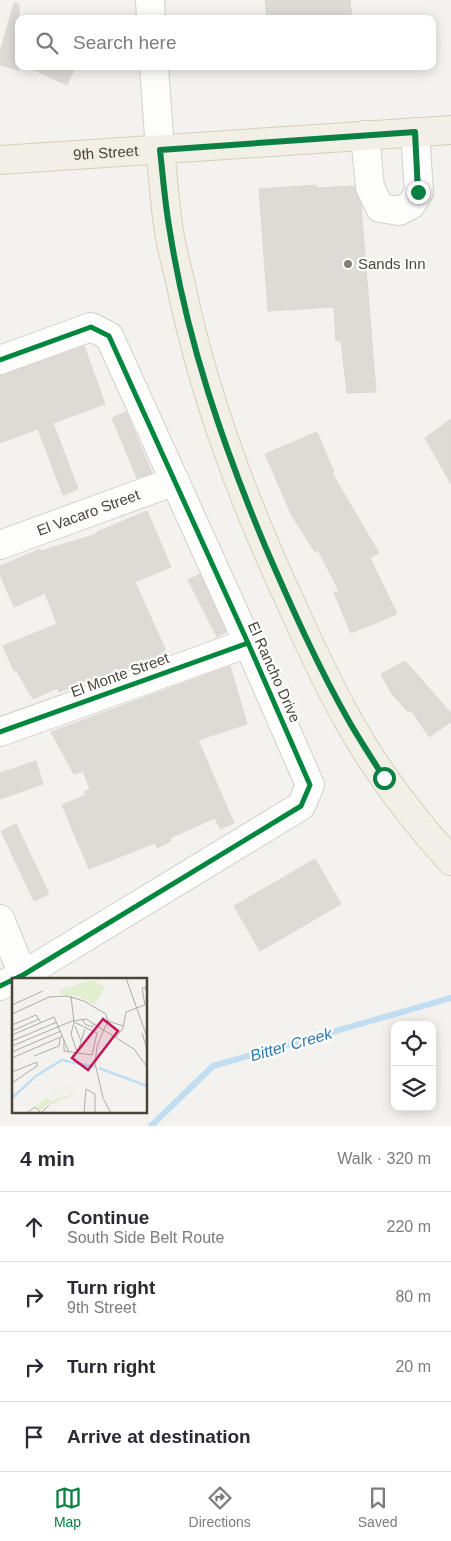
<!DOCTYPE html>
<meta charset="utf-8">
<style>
:root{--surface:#fff;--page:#f2f2f3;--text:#2b2b33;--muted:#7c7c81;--line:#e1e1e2;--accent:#0b8043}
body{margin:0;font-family:Arial,sans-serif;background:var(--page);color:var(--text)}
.controls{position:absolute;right:15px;bottom:15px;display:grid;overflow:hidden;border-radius:10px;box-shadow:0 2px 12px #0003}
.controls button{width:45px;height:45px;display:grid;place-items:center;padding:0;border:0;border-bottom:1px solid var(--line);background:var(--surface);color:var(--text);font:25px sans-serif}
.stop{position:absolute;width:15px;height:15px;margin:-11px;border:4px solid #0b8043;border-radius:50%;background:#fff}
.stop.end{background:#0b8043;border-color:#fff;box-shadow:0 1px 5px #0008}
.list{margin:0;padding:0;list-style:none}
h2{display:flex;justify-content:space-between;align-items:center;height:65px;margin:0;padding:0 20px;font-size:21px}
h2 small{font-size:16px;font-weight:400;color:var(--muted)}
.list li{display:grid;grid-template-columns:32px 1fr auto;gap:15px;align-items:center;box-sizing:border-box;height:70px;padding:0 20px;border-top:1px solid var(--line)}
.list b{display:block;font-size:19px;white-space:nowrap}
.list p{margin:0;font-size:16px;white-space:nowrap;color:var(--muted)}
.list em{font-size:16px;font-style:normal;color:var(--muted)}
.icon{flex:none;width:28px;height:28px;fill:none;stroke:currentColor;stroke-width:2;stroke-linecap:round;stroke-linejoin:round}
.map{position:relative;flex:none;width:451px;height:1126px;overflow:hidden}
.search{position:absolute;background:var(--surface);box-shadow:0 2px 12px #0003;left:15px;right:15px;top:15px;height:55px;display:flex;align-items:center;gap:12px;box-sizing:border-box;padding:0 18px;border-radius:10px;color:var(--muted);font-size:19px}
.sheet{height:345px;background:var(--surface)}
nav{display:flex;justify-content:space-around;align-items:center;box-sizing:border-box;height:70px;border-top:1px solid var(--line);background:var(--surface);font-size:14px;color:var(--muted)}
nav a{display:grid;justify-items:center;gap:2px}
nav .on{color:var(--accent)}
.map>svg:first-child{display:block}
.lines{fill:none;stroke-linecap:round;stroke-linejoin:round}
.stream{stroke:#c0ddf1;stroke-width:6}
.building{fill:#dedbd6;stroke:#dcd9d4}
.minor-casing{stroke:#d2d0cb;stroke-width:30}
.major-casing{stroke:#d6cebb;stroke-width:30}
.minor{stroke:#fdfdfc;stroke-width:28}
.major{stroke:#f2efe6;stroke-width:28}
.cycleway-casing{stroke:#fff;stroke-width:8}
.cycleway{stroke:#00873e;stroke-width:5}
.route{stroke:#0b8043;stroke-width:6}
.poi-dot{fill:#868178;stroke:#fff;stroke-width:2}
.labels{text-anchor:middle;stroke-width:4.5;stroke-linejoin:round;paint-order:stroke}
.street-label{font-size:15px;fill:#4b4439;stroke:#fff}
.poi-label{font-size:15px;fill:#4b4439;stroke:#fff;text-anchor:start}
.water-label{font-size:16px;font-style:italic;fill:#2e7ab2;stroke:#fff}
.inset-river{fill:none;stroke:#c0ddf1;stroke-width:2.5}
.inset-road{fill:none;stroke:#b0aca6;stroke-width:1}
.view{fill:#c2185b;fill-opacity:0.15;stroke:#c2185b;stroke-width:2.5}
.inset-edge{fill:none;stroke:#4b4439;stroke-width:2.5}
</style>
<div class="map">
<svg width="451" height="1126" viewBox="0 0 451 1126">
<rect width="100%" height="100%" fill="#f4f2ee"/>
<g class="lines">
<polyline class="stream" points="151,1126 213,1066 451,998"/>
</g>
<g class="building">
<polygon points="265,0 350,0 352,19 267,19"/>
<polygon points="14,3 19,4 19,70 0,65 0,52"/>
<polygon points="25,66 76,66 67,85"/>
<polygon points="316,185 317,188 354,186 361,205 376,392 347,393 341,341 336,341 334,307 268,311 259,189"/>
<polygon points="84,346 105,404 53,423 78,489 63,495 38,429 0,443 0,375"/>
<polygon points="126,412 152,473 137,478 112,418"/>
<polygon points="451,419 451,484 425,438"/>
<polygon points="317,432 334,472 332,473 379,553 370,558 397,614 351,633 334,593 339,591 318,550 315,552 292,516 265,454"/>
<polygon points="147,511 171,567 135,582 166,651 155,656 156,659 141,665 140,662 124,670 124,669 86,681 59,692 57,688 33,699 16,670 14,671 3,646 57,624 45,593 14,607 0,575 0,566 40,549 41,551 97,534 97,532"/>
<polygon points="200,574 226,632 217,637 188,580"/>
<polygon points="405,661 451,713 451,722 429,737 411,710 408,712 392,694 381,674"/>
<polygon points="230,666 247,724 198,740 234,823 220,829 215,818 170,838 171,841 157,848 155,843 89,869 62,805 86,795 84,792 90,789 83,771 74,774 51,732"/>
<polygon points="36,761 43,784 0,799 0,773"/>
<polygon points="16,824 49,894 34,901 1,831"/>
<polygon points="315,859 341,904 260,951 234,906"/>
</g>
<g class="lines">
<g class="minor-casing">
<g id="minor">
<polyline points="150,0 151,19"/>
<polyline points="154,66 160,150"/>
<polyline points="365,135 370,187 380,208 399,211 411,205 419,192 415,132"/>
<polyline points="0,360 91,327 109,336 248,643 310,785 301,806 23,975 0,986"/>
<path id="s1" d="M0,545L175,481"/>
<polyline points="0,732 248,643"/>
<polyline points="0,919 23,975"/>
</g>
</g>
<g class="major-casing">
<g id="major">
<path d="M160,150C163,177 165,205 169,232C172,250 177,268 181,285C204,398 245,505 294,610C311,648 329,686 349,722C377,772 413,819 451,861"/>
<path id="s2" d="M0,160L451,130"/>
</g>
</g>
<use href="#minor" class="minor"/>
<use href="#major" class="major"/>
<g class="cycleway-casing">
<g id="cycleway">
<polyline points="0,360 91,327 109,336 248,643 310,785 301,806 23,975 0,986"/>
<polyline points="0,732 248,643"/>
</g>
</g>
<use href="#cycleway" class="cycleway"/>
</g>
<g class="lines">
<path class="route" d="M384,778C373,760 361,742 350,723C318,667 291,606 265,546C223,445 187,341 170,232C165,205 163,177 160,150L415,132L418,192"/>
</g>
<circle class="poi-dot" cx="348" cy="264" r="5"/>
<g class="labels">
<g class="street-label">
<text dy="5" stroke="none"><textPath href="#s2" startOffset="106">9th Street</textPath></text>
<text dy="5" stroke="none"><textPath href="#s1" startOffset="94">El Vacaro Street</textPath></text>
<text transform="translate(274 672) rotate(66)" y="5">El Rancho Drive</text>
<text transform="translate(120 675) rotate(-20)" y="5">El Monte Street</text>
</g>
<g class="poi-label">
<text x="358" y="269">Sands Inn</text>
</g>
<g class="water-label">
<text transform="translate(291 1044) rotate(-16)" y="6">Bitter Creek</text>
</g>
</g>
<g transform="translate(12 978)">
<rect width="135" height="135" fill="#f4f2ee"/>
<path d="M80,2L93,9L82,27L67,18L48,16V12ZM55,109L61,112L59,118L38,127L37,125L28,133L24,128L34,120L41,124L40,115ZM55,110L60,112L58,117L40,122V116Z" fill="#e1eecf" fill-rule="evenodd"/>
<path class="inset-river" d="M87,90L135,108M0,120L24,98L50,82L83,89"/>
<path class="inset-road" d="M114,0L135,59M59,18L62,44M0,27L31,13M133,27L130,10L133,9L135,15M0,36L37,19L55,18L72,23L94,36L96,44L92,51M70,41L73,46L80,49L82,46M96,43L111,48M62,44L59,56L65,74M0,47L24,37L29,45M63,48L69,63M92,51L85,69L83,85L91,120L99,135M0,53L27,41M130,55L135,71M0,57L42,39L57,74M104,59L111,50L114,34L135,26M52,62V73L80,77L85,55L62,44M0,63L45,44M0,68L60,43L74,41L122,71L135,89M66,73L73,51M0,74L49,53M22,78L47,68L48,60M0,80L51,58M0,94L25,84M0,105L25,88V84M15,135L23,129L29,135L37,127M72,135L74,111L83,116V135"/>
<path class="view" d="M91,41L106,53L76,92L60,80Z"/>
<rect width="135" height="135" class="inset-edge"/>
</g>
</svg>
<div class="controls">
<button><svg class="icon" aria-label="locate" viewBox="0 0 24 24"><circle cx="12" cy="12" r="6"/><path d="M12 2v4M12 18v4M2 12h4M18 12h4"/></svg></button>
<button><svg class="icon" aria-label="layers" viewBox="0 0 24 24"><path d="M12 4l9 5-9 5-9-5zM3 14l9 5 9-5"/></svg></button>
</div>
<div class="stop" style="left:384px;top:778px"></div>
<div class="stop end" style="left:418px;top:192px"></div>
<div class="search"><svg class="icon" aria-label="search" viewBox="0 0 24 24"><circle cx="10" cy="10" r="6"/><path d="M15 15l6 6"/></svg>Search here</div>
</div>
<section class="sheet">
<h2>4 min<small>Walk · 320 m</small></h2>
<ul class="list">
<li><svg class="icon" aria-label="ahead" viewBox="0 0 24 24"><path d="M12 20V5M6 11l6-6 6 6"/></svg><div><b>Continue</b><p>South Side Belt Route</p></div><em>220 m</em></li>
<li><svg class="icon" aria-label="right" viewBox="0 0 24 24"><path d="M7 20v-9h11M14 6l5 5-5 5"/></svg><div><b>Turn right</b><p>9th Street</p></div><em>80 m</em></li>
<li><svg class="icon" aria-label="right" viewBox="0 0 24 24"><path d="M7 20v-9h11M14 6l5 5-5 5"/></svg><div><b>Turn right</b></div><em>20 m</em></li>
<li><svg class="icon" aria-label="arrive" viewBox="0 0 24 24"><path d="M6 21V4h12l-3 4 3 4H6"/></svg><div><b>Arrive at destination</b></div></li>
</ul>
</section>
<nav>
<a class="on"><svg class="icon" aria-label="map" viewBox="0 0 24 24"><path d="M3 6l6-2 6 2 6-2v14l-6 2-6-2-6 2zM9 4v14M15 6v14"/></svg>Map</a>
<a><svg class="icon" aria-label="directions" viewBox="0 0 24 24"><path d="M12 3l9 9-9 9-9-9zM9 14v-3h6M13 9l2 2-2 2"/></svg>Directions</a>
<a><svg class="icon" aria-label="saved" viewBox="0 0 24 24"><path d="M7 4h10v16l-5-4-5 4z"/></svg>Saved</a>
</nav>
